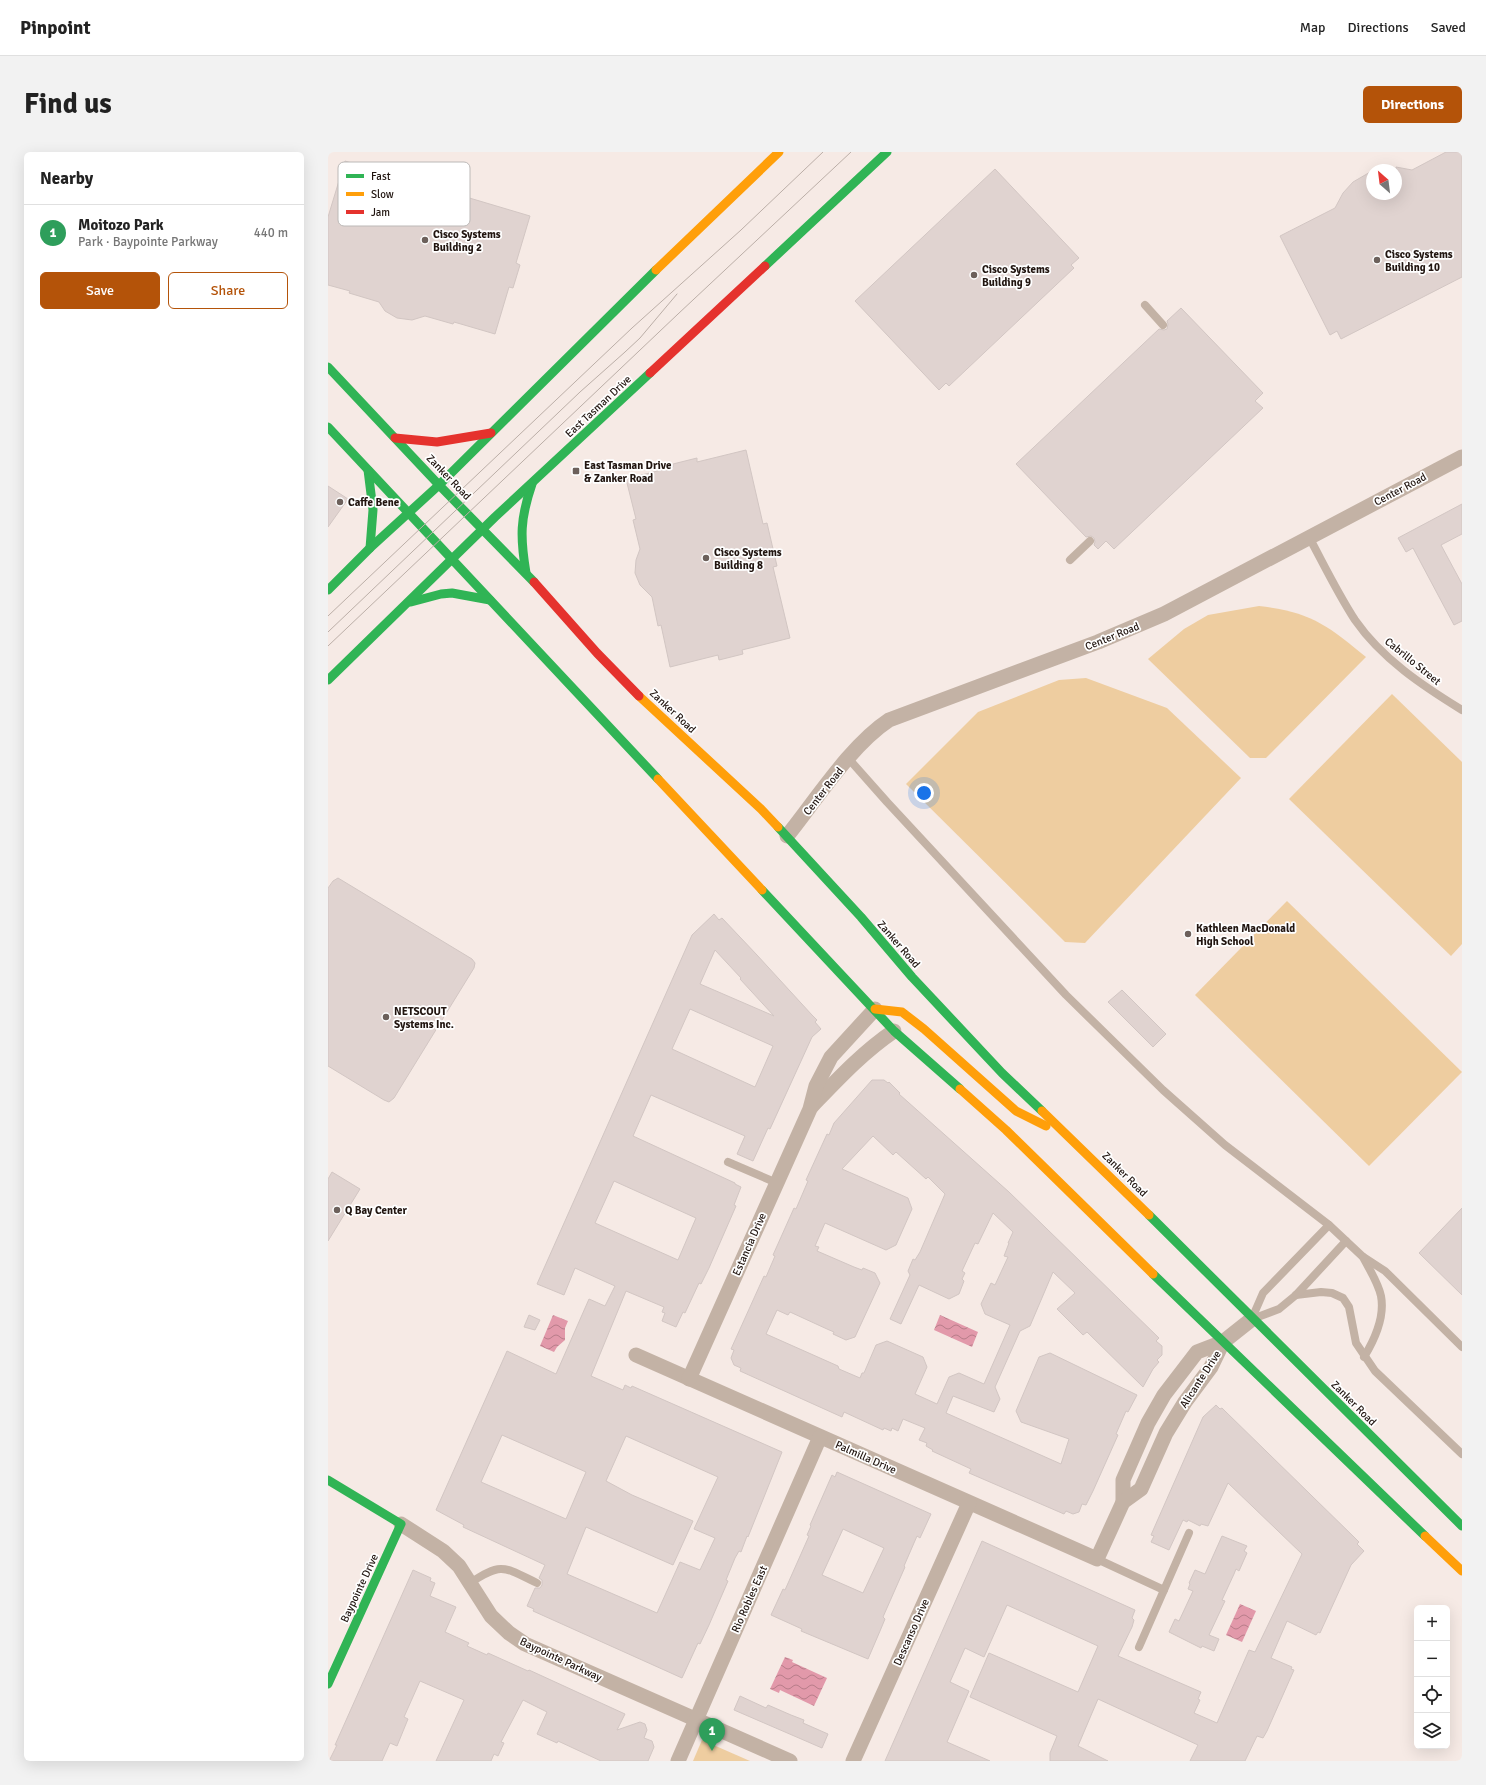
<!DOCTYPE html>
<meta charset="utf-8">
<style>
:root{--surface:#fff;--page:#f2f2f2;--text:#222;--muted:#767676;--line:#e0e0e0;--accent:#b45309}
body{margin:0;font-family:Signika,sans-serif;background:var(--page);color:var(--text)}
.controls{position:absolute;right:12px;bottom:12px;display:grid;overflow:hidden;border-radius:6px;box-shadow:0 4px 16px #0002}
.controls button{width:36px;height:36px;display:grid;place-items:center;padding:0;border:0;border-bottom:1px solid var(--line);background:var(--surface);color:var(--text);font:20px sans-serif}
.compass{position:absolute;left:1038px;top:12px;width:36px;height:36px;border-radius:50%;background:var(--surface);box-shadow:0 4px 16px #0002;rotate:332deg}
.you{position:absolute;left:596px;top:641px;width:14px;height:14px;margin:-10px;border:3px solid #fff;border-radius:50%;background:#1a73e8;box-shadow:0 0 0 6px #1a73e833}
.badge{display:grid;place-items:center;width:26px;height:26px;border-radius:50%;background:var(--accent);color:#fff;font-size:13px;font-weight:700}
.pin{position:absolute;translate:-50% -33px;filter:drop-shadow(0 1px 2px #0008)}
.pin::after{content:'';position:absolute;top:21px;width:14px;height:12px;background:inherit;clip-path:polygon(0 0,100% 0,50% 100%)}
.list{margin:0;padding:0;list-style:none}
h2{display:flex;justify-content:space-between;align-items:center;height:52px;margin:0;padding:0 16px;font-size:17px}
h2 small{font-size:13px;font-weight:400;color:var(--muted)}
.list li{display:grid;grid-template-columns:26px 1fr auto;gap:12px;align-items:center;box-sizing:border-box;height:56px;padding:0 16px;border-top:1px solid var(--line)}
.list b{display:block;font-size:15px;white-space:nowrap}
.list p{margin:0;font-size:13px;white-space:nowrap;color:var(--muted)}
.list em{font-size:13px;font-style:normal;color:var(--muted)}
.actions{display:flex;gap:8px;padding:12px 16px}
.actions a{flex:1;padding:9px 0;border:1px solid var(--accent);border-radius:6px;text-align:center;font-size:14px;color:var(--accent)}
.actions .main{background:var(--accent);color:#fff}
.icon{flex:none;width:22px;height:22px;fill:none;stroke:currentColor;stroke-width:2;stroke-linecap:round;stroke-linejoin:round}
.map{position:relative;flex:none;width:1134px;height:1609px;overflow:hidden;border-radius:6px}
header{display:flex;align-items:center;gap:24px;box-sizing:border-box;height:56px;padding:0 20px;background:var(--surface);border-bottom:1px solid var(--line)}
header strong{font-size:19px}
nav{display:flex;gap:22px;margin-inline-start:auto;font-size:14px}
.intro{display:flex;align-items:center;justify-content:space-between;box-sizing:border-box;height:96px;padding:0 24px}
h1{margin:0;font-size:28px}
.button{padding:10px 18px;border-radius:6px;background:var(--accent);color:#fff;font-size:14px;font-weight:700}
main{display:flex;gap:24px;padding:0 24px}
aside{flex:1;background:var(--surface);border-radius:6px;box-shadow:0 4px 16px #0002}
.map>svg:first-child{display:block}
.green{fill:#eecda0}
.water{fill:url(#water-waves)}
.building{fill:#e0d3d0;stroke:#d2c6c3;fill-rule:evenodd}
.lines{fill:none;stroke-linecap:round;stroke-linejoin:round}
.lane{stroke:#c3b2a5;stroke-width:8}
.street{stroke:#c3b2a5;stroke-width:15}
.fast{stroke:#30b455;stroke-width:9}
.slow{stroke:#ff9f0a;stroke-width:9}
.jam{stroke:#e5322d;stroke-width:9}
.tram{stroke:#bbaea7;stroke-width:1}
.poi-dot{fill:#6c605b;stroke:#fff;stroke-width:1.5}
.labels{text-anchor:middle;stroke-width:3.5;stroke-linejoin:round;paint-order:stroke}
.poi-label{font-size:11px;font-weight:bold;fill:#211510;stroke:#fff;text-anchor:start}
.street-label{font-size:11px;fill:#211510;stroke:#fff}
.key{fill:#fff;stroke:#bcb9b7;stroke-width:1}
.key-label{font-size:11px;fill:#211510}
</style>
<header>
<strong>Pinpoint</strong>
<nav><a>Map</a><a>Directions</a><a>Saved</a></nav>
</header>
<div class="intro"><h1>Find us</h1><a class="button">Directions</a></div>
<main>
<aside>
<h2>Nearby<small></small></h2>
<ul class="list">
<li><span class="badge" style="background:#2e9e5b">1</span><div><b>Moitozo Park</b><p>Park · Baypointe Parkway</p></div><em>440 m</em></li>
</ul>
<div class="actions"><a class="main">Save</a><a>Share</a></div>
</aside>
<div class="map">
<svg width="1134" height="1609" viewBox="0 0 1134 1609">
<defs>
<pattern id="water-waves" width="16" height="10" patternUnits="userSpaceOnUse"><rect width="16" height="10" fill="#e299aa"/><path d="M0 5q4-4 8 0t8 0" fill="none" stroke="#b77c89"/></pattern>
</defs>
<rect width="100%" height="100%" fill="#f6eae5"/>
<g class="green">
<path d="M931,454C983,460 999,473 1038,505L938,606H922L820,507L856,477L880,463Z"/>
<polygon points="758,526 839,556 913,626 757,791 737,790 578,632 650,560 731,528"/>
<polygon points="1064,542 1134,610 1134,792 1123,804 961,647"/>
<polygon points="959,749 1134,920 1041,1014 867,843"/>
<polygon points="374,1588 422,1609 365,1609"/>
</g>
<g class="water">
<polygon points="225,1163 240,1169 237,1176 237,1188 229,1195 226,1200 212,1194"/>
<polygon points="612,1163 650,1180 644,1195 606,1178"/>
<polygon points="912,1452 928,1459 914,1490 898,1483"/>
<polygon points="457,1505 465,1508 464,1510 499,1526 486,1554 452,1538 451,1541 442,1537"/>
</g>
<g class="building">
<polygon points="1118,0 1134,0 1134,125 1013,187 1009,179 1002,183 952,84 1007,56 1015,41 1025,30 1044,19 1044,42 1068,42 1068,15 1084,18"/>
<polygon points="17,9 202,64 188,111 192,113 185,136 181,135 167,182 126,170 125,172 97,164 84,168 69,166 57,159 51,150 21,141 22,139 0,133 0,65"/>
<polygon points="667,17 751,106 743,113 746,116 621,234 618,231 611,238 527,149"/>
<polygon points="853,156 935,241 927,249 935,256 786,397 778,389 770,397 766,393 767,390 766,386 763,384 758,385 688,312 831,177 836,178 839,177 840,172 839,169"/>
<polygon points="418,298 435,372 439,371 449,414 445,415 462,486 414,498 415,502 391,508 390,503 342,515 333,473 330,474 324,445 312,433 307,421 308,408 312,397 305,368 308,367 298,327 345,315 345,312 369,306 369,310"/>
<polygon points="0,334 20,347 0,375"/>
<polygon points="1134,352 1134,382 1113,393 1134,432 1134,469 1126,473 1085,396 1078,400 1070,386"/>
<polygon points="10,726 144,807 147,811 146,816 66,946 61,950 56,948 0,914 0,736 5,729"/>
<path d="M386,762L391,768L394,766L429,803L484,863L489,868L487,870L493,877L484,885L442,977L440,976L425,1009L409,1002L417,984L323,943L305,984L407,1031V1032L413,1035L406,1053L408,1054L381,1116L373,1132L371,1131L357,1161L355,1160L348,1175L334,1169L337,1161L334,1160L336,1155L298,1139L263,1224L295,1238L297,1233L303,1236L304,1234L454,1300L420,1385L419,1384L413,1400L411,1399L407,1406L398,1428L400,1429L381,1473L372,1492L370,1491L354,1526L205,1459L206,1457L199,1454L207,1436H212L214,1433V1428L211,1426L217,1413L135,1375L136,1373L108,1358L179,1199L228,1222L261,1147L277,1154L287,1134L247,1116L236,1143L209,1132L364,783ZM387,798L413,826L412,827L446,864L372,832ZM362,857L445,894L427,935L344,897ZM286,1029L368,1066L350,1108L267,1071ZM174,1283L258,1320L238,1367L153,1330ZM298,1284L390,1325L366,1377L387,1386L372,1418L352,1410L329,1461L239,1422L258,1375L345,1413L365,1369L304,1343L278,1329Z"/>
<polygon points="794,838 838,882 825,895 780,850"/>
<path d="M544,928H556L560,931L561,930L572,941L571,942L681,1040L831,1186L828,1189L834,1194V1203L829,1208L831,1210L825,1217L815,1235L759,1180L755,1183L729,1157L747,1141L725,1120L702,1174L692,1179L667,1235L672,1247L666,1260L625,1244L618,1261L733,1312L741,1287L693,1270L688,1259L711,1205L722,1201L809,1243L800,1260L798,1259L788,1282L790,1283L765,1339L758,1353L754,1352L751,1360L745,1362L738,1359L736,1362L641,1321L643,1317L604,1299L605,1298L598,1294L599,1291L591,1288L597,1276L575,1267L570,1279L564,1276L563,1279L556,1276L555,1278L516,1260L514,1265L412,1219L413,1216L406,1213L403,1206L406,1198L403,1197L436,1124L438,1125L447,1104L445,1103L466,1056L468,1057L480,1029L478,1028L499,982L501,983L506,971ZM545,984L565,1003L568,1000L598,1027L600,1025L617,1042L592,1100L587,1108L585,1107L580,1119L582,1123L562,1167L573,1172L591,1133L621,1147L631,1142L636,1129L634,1127L637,1121L634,1119L647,1091L650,1092L665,1061L685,1080L680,1091H681L676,1104L680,1105L667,1133L663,1131L653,1152L657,1162L682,1173L656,1232L631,1221L621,1225L609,1252L587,1242L599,1215L595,1205L559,1189L548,1193L536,1221H534L532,1226L511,1217L510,1214L438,1182L449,1158L460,1163L462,1160L499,1177L506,1180L505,1182L518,1188L527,1185L552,1131L547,1121L535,1116L534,1118L526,1115L489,1099L491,1095L487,1094L497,1071L558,1098L568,1093L584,1057L580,1046L514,1017Z"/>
<polygon points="4,1020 32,1037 0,1089 0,1027"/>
<polygon points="1134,1056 1134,1143 1091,1101"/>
<polygon points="201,1163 212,1168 207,1178 196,1175"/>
<polygon points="888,1253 892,1257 894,1256 897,1259 1026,1385 1031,1390 1029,1392 1036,1399 1023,1413 992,1481 990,1480 988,1483 959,1469 943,1506 964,1515 963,1517 966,1518 939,1579 935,1586 929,1584 917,1609 862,1609 870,1593 770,1547 750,1594 780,1609 722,1609 722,1601 729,1584 642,1545 661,1501 750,1540 770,1494 679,1453 656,1505 637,1496 622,1530 641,1539 619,1590 662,1609 557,1609 654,1389 807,1458 804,1466 806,1468 804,1475 790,1504 873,1540 870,1547 872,1548 866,1561 889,1571 921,1498 927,1500 974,1402 900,1331 880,1374 873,1372 872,1374 860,1368 859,1370 855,1368 841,1398 823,1390 826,1384 823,1383 875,1265"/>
<path d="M509,1320L603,1362L592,1386L589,1384L576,1414L577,1415L555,1465L557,1467L552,1479L540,1507L473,1479L474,1477L443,1463L455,1437L457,1438L481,1384L479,1383L483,1374L482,1373L504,1323L507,1325ZM515,1377L556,1396L535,1441L494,1423Z"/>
<polygon points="894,1384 919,1394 916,1399 919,1401 911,1419 908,1417 906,1422 894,1448 897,1449 881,1483 891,1487 886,1499 874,1494 873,1496 841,1480 847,1467 851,1469 865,1439 860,1437 862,1432 861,1431 867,1418 877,1422"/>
<polygon points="85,1418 103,1426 102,1429 107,1431 102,1444 128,1455 117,1480 141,1491 139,1494 159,1503 160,1501 200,1519 201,1518 297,1562 289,1578 312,1570 317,1572 319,1578 316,1586 324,1589 326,1595 320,1609 273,1609 230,1589 229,1591 209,1582 219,1560 195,1548 173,1590 176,1591 170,1604 166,1602 163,1609 108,1609 136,1548 92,1529 76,1565 80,1567 69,1594 62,1591 54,1609 1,1609 9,1593 7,1593"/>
<polygon points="412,1544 438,1556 440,1553 463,1563 476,1568 475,1571 500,1582 494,1596 406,1558"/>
</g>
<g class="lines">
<g class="lane">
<polyline points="817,153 835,173"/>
<path d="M981,385C996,413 1010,442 1027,468C1054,507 1095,534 1134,558"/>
<polyline points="742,408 762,389"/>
<polyline points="520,606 559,650 738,843 835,938 897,993 1001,1073 1034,1104 1057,1119 1134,1195"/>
<polyline points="400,1010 449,1031"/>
<path d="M1035,1105C1041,1117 1050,1130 1053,1144C1057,1165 1047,1187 1036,1205"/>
<polyline points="968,1143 993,1140 1004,1141 1015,1146 1021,1155 1028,1191 1047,1219 1134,1302"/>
<polyline points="925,1164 935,1141 1001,1073"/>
<polyline points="927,1166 951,1157 968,1143 1018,1089"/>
<polyline points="769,1407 836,1438"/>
<path d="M142,1431C174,1410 176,1415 209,1431"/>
<polyline points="811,1495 861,1381"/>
</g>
<g class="street">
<path d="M459,684C488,648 523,593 561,568L770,490L836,462L1134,305"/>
<path d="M484,954C510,927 535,900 566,879"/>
<polyline points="308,1203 769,1407 795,1350 795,1328 820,1271 836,1243 869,1200 895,1190 924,1167"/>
<polyline points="361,1227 482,957 488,934 503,905 547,857"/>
<polyline points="795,1350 813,1337 838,1281 857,1250 883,1215 895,1190"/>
<polyline points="73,1372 115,1399 131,1414 163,1464 181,1481 197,1492 462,1609"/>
<polyline points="350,1609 492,1285"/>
<polyline points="525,1609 641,1351"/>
</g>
<g class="fast">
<polyline points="437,114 559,0"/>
<polyline points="0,215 111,333 206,430"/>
<polyline points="0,275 330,627"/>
<polyline points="40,318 45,358 42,396"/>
<path d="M198,421C192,385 192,367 204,332"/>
<polyline points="0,438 42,396 111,333 328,118"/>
<polyline points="83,450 113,442 124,441 162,448"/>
<polyline points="0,528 167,365 322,221"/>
<polyline points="450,675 533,765 584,825 674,921 714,959"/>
<polyline points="434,738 566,879 632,937"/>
<polyline points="821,1063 1134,1374"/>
<polyline points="825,1122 1097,1384"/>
<polyline points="0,1328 73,1372 0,1532"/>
</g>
<g class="slow">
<polyline points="328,118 451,0"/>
<polyline points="311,544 433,657 450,675"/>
<polyline points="330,627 434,738"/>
<polyline points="547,857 574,860 596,877 688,959 718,974"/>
<polyline points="632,937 678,978 825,1122"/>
<polyline points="714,959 821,1063"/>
<polyline points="1097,1384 1134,1419"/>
</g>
<g class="jam">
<polyline points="322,221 437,114"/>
<polyline points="67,286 109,290 163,281"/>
<polyline points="206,430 269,501 311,544"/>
</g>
<g class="tram">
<polyline points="0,464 304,176 413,78 495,0"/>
<polyline points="0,480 252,240 297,200 312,186 349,142"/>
<polyline points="0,494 350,162 523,0"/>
</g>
</g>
<g class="poi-dot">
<circle cx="97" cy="88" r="4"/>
<circle cx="1049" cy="108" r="4"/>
<circle cx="646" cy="123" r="4"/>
<rect x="244" y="315" width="8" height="8" rx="2"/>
<circle cx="12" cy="350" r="4"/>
<circle cx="378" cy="406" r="4"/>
<circle cx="860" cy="782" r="4"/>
<circle cx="58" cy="865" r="4"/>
<circle cx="9" cy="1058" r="4"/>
</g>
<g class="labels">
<g class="poi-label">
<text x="105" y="86">Cisco Systems<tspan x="105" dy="13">Building 2</tspan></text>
<text x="1057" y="106">Cisco Systems<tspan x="1057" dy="13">Building 10</tspan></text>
<text x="654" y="121">Cisco Systems<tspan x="654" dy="13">Building 9</tspan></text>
<text x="256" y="317">East Tasman Drive<tspan x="256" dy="13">&amp; Zanker Road</tspan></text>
<text x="20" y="354">Caffe Bene</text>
<text x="386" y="404">Cisco Systems<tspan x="386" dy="13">Building 8</tspan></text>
<text x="868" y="780">Kathleen MacDonald<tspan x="868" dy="13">High School</tspan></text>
<text x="66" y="863">NETSCOUT<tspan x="66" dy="13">Systems Inc.</tspan></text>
<text x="17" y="1062">Q Bay Center</text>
</g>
<g class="street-label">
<text transform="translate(270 254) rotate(-43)" y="4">East Tasman Drive</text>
<text transform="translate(121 325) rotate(46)" y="4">Zanker Road</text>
<text transform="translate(1072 337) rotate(-28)" y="4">Center Road</text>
<text transform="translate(784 484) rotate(-22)" y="4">Center Road</text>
<text transform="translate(1085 509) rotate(39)" y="4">Cabrillo Street</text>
<text transform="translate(345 559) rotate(43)" y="4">Zanker Road</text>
<text transform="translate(495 639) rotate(-52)" y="4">Center Road</text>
<text transform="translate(571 792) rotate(49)" y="4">Zanker Road</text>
<text transform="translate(797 1022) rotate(45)" y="4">Zanker Road</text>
<text transform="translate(421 1092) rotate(-66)" y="4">Estancia Drive</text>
<text transform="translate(872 1227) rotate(-57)" y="4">Alicante Drive</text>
<text transform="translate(1026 1251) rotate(45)" y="4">Zanker Road</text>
<text transform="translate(538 1305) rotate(24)" y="4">Palmilla Drive</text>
<text transform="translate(31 1436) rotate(-65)" y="4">Baypointe Drive</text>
<text transform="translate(421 1447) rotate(-66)" y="4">Rio Robles East</text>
<text transform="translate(583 1480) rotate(-66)" y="4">Descanso Drive</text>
<text transform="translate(233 1507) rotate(25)" y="4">Baypointe Parkway</text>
</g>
</g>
<rect x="10" y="10" width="132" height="64" rx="6" class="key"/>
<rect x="18" y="22" width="18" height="4" fill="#30b455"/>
<rect x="18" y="40" width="18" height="4" fill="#ff9f0a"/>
<rect x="18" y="58" width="18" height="4" fill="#e5322d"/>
<g class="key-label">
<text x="43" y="28">Fast</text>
<text x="43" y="46">Slow</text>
<text x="43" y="64">Jam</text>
</g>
</svg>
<div class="controls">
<button>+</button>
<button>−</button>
<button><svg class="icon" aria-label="locate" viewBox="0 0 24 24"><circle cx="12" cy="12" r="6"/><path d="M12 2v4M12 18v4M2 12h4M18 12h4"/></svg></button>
<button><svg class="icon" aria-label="layers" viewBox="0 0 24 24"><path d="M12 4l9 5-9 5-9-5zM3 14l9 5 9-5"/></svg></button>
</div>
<svg class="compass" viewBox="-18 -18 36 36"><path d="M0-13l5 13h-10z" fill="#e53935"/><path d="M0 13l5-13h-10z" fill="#767676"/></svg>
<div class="you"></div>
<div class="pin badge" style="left:384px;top:1599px;background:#2e9e5b">1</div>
</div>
</main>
